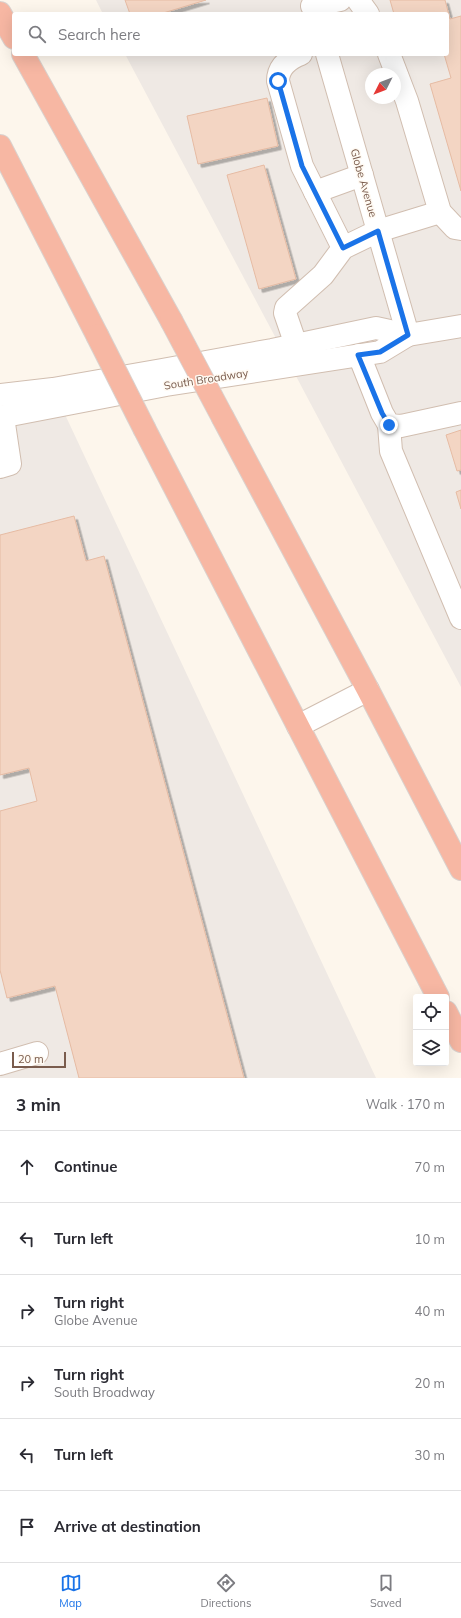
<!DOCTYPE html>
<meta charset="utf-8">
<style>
:root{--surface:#fff;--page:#f7f7f7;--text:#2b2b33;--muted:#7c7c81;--line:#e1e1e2;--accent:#1a73e8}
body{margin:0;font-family:Mulish,sans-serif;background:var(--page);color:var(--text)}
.controls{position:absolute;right:12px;bottom:12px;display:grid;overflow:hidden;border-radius:4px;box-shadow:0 4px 16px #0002}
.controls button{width:36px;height:36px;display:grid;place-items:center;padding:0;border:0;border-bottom:1px solid var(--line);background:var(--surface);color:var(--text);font:20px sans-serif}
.compass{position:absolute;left:365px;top:68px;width:36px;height:36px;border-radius:50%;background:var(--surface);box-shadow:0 4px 16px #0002;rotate:228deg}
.scale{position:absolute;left:12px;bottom:10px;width:54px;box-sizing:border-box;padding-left:4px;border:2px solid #7a5c4d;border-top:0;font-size:11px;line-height:14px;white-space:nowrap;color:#7a5c4d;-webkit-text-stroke:3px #fffaf3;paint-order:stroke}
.stop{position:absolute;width:12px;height:12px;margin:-9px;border:3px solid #1a73e8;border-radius:50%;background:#fff}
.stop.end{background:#1a73e8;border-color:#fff;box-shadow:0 1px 4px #0008}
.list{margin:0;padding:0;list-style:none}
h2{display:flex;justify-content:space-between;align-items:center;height:52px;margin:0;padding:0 16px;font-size:17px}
h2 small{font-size:13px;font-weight:400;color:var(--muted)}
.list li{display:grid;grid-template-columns:26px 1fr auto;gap:12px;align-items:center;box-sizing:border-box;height:72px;padding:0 16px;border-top:1px solid var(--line)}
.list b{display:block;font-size:15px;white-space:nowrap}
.list p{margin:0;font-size:13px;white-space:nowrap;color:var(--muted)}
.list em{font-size:13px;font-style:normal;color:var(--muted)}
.icon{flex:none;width:22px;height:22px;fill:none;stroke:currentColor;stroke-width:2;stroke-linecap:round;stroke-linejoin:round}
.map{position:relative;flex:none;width:461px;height:1078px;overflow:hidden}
.search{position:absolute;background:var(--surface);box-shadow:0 4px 16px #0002;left:12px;right:12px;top:12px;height:44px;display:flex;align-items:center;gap:10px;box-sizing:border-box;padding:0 14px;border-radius:4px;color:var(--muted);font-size:15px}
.sheet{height:484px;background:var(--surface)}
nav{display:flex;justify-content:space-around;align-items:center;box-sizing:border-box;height:56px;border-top:1px solid var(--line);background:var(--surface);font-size:11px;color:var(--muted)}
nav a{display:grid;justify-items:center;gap:2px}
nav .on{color:var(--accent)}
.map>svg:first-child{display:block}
.industrial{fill:#efe9e4;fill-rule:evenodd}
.building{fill:#f3d5c3;stroke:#e6bba3;filter:url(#shadow)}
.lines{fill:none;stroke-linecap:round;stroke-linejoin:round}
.minor-casing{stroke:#d1beb0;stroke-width:24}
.highway-casing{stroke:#dad1cd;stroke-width:24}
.minor{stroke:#fff;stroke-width:22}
.highway{stroke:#f7b7a3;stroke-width:22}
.highway-bridge-casing{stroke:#dad1cd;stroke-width:24;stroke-linecap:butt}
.highway-bridge{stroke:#f7b7a3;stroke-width:22}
.route{stroke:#1a73e8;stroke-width:5}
.labels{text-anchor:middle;stroke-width:3;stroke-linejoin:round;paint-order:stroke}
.street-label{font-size:11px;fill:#7a5c4d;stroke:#fffaf3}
</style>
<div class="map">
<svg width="461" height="1078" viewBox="0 0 461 1078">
<defs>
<filter id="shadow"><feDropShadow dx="3.5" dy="3.5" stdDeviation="0" flood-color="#0004"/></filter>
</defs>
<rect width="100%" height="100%" fill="#fdf6ec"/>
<g class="industrial">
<path d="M96,0H461V687L125,54H447V14H103ZM371,74H395V98H371Z"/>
<polygon points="61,406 376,1078 0,1078 0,417"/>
</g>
<g class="building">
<polygon points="125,0 206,0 160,14 130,14"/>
<polygon points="390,0 445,0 450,19 461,16 461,191 430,84 451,78 444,54 447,54 447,14 394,14"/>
<polygon points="267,98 278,146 198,164 187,116"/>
<polygon points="264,165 296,279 259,289 227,175"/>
<polygon points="461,430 461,470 457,471 446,435"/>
<polygon points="461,490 461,509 456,492"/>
<polygon points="74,516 86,561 104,556 244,1078 79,1078 55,986 7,998 0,970 0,811 37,801 29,768 0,775 0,535"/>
</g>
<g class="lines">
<g class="minor-casing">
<g id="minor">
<polyline points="358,0 368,14"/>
<polyline points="312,6 340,0"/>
<path d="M301,54C288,59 278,67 278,81L302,166L343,248"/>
<polyline points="327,54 408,335"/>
<polyline points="389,54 407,101 440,212 455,228 461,229"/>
<polyline points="315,192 362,175"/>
<polyline points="296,345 285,313 286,308 323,275 343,248 378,231 440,212"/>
<polyline points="359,355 382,413 389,425 401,426 461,413"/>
<polyline points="0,395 53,389 162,370 272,350 376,328 408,335 461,326"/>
<polyline points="0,417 166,385 380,352 408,335"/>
<polyline points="389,425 391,451 461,618"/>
<polyline points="0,467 10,464 3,417"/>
<polyline points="298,726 368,690"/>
<polyline points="0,1064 37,1053"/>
</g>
</g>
<g class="highway-casing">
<g id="highway">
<polyline points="0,13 14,38"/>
<polyline points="23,54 171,320"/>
<polyline points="0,146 97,335"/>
<polyline points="223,418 368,690 461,869"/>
<polyline points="145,430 438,997"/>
<polyline points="446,1012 461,1041"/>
</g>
</g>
<use href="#minor" class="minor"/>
<use href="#highway" class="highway"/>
<g class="highway-bridge-casing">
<g id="highway-bridge">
<polyline points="171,320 223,418"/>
<polyline points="97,335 145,430"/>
</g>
</g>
<use href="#highway-bridge" class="highway-bridge"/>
</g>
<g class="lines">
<polyline class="route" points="278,81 302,166 343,248 378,231 408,335 380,352 358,355 382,413 389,425"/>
</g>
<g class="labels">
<g class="street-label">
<text transform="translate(364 183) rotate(74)" y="4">Globe Avenue</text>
<text transform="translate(206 379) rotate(-9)" y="4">South Broadway</text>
</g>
</g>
</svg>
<div class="controls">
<button><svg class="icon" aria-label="locate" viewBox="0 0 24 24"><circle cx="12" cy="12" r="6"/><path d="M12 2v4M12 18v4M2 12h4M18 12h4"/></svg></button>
<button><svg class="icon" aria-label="layers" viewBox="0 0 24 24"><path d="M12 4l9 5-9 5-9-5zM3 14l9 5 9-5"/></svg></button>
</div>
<svg class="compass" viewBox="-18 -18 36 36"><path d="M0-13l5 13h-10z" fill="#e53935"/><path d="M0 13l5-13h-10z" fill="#7c7c81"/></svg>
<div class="scale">20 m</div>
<div class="stop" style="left:278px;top:81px"></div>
<div class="stop end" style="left:389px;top:425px"></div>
<div class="search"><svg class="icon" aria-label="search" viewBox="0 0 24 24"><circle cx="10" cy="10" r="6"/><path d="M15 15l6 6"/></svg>Search here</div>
</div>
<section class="sheet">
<h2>3 min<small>Walk · 170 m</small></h2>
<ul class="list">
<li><svg class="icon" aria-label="ahead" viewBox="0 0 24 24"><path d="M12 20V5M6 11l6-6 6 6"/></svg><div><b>Continue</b></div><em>70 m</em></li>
<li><svg class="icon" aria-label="left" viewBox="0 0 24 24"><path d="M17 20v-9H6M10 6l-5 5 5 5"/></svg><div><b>Turn left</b></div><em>10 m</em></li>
<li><svg class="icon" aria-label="right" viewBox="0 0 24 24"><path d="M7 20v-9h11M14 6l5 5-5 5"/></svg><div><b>Turn right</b><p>Globe Avenue</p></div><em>40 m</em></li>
<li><svg class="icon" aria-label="right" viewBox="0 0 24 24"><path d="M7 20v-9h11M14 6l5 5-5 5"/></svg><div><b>Turn right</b><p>South Broadway</p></div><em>20 m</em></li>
<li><svg class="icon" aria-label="left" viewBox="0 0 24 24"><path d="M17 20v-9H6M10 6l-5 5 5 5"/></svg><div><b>Turn left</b></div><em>30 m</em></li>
<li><svg class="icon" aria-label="arrive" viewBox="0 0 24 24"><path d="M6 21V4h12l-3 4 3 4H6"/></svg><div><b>Arrive at destination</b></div></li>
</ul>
</section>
<nav>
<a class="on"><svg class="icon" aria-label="map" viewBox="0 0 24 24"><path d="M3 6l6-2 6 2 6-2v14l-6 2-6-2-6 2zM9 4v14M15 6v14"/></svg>Map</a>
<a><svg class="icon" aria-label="directions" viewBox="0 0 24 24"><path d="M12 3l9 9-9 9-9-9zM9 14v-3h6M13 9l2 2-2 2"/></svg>Directions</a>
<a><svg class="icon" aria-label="saved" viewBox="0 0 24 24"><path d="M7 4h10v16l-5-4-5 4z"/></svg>Saved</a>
</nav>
